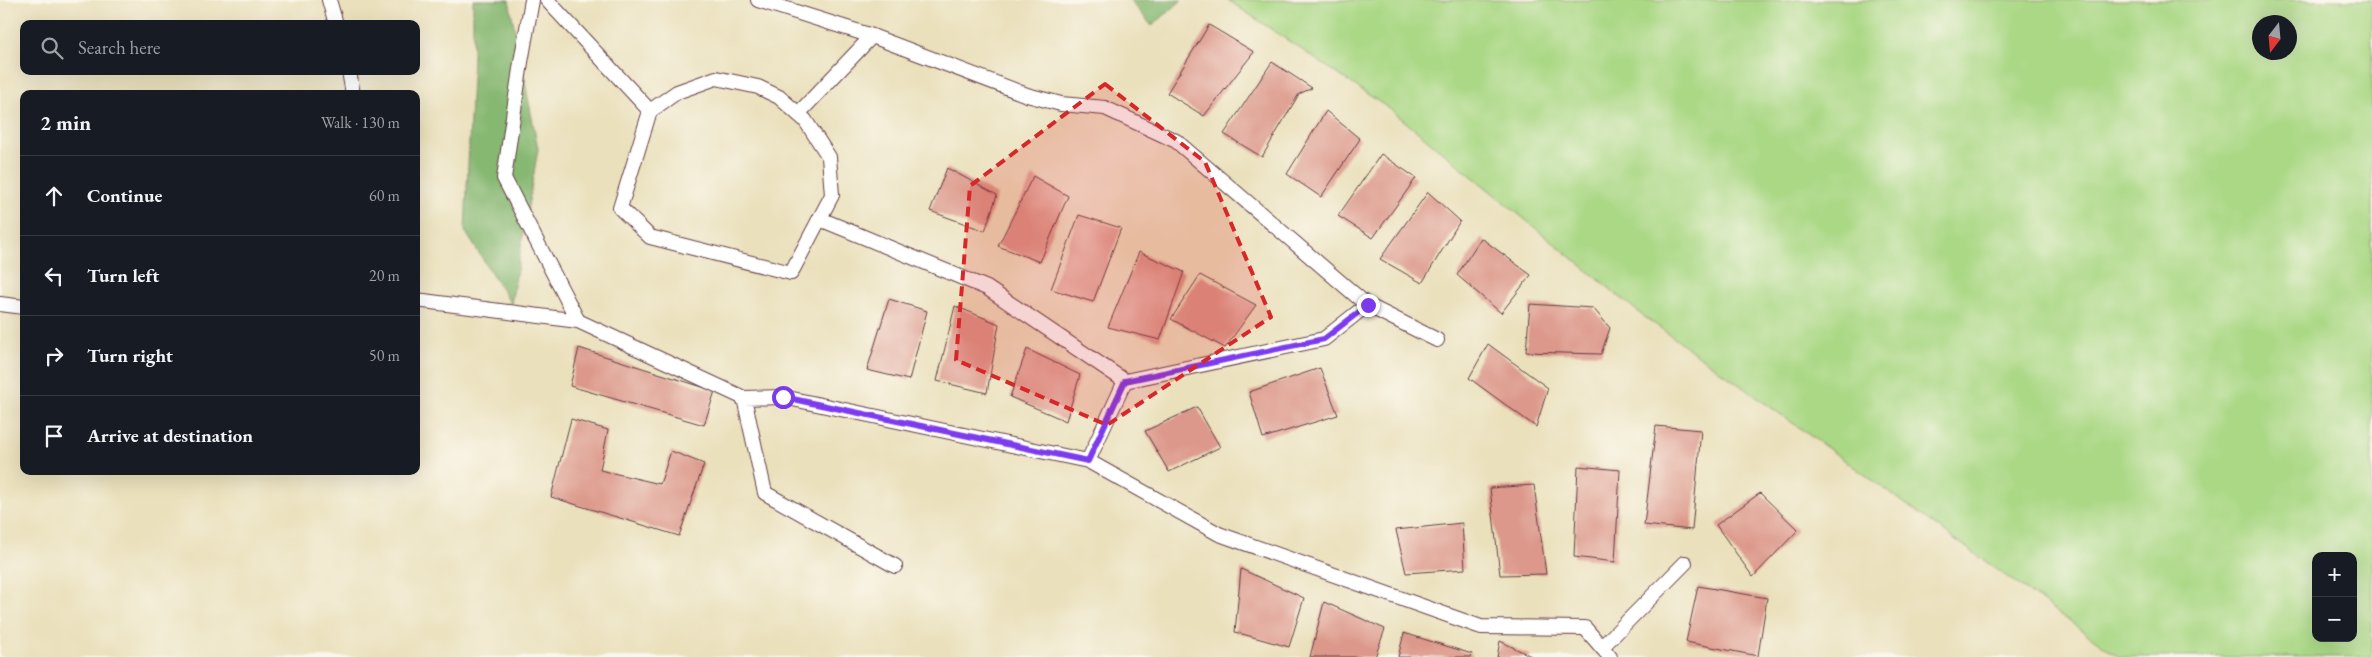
<!DOCTYPE html>
<meta charset="utf-8">
<style>
:root{--surface:#171b24;--page:#20242c;--text:#f1f3f6;--muted:#9ea1a6;--line:#363941}
body{margin:0;font-family:"EB Garamond",serif;background:var(--page);color:var(--text)}
.controls{position:absolute;right:15px;bottom:15px;display:grid;overflow:hidden;border-radius:10px;box-shadow:0 5px 20px #0002}
.controls button{width:45px;height:45px;display:grid;place-items:center;padding:0;border:0;border-bottom:1px solid var(--line);background:var(--surface);color:var(--text);font:25px sans-serif}
.compass{position:absolute;left:2252px;top:15px;width:45px;height:45px;border-radius:50%;background:var(--surface);box-shadow:0 5px 20px #0002;rotate:196deg}
.stop{position:absolute;width:15px;height:15px;margin:-11px;border:4px solid #7c3aed;border-radius:50%;background:#fff}
.stop.end{background:#7c3aed;border-color:#fff;box-shadow:0 1px 5px #0008}
.list{margin:0;padding:0;list-style:none}
h2{display:flex;justify-content:space-between;align-items:center;height:65px;margin:0;padding:0 20px;font-size:21px}
h2 small{font-size:16px;font-weight:400;color:var(--muted)}
.list li{display:grid;grid-template-columns:32px 1fr auto;gap:15px;align-items:center;box-sizing:border-box;height:80px;padding:0 20px;border-top:1px solid var(--line)}
.list b{display:block;font-size:19px;white-space:nowrap}
.list em{font-size:16px;font-style:normal;color:var(--muted)}
.icon{flex:none;width:28px;height:28px;fill:none;stroke:currentColor;stroke-width:2;stroke-linecap:round;stroke-linejoin:round}
.map{position:relative;flex:none;width:2372px;height:657px;overflow:hidden}
.search{position:absolute;background:var(--surface);box-shadow:0 5px 20px #0002;left:20px;top:20px;width:400px;height:55px;display:flex;align-items:center;gap:12px;box-sizing:border-box;padding:0 18px;border-radius:10px;color:var(--muted);font-size:19px}
.panel{position:absolute;background:var(--surface);box-shadow:0 5px 20px #0002;left:20px;top:90px;width:400px;height:385px;border-radius:10px}
.map>svg:first-child{display:block}
.green{fill:#aad885;stroke:#7a7c58;fill-rule:evenodd}
.forest{fill:#87b872;stroke:#686c4e}
.building{fill:#dc988a}
.lines{fill:none;stroke-linecap:round;stroke-linejoin:round}
.lane-casing{stroke:#623c41;stroke-width:16}
.lane{stroke:#fff;stroke-width:14}
.route{stroke:#7c3aed;stroke-width:6}
.marked{fill:#d62828;fill-opacity:0.2;stroke:#d62828;stroke-width:4;stroke-dasharray:10 6;stroke-linejoin:round}
</style>
<div class="map">
<svg width="2372" height="657" viewBox="0 0 2372 657">
<rect width="100%" height="100%" fill="#fbf7ec"/>
<filter id="ink" filterUnits="userSpaceOnUse"><feTurbulence type="fractalNoise" baseFrequency=".02" numOctaves="2"/><feDisplacementMap in="SourceGraphic" scale="10" xChannelSelector="R" yChannelSelector="G"/><feConvolveMatrix kernelMatrix="1 2 1 2 8 2 1 2 1" color-interpolation-filters="sRGB"/></filter>
<filter id="wash" filterUnits="userSpaceOnUse"><feTurbulence type="fractalNoise" baseFrequency=".0096" numOctaves="4" result="noise"/><feDisplacementMap in="SourceGraphic" scale="20" xChannelSelector="R" yChannelSelector="G"/><feGaussianBlur stdDeviation="1.12" result="paint"/><feColorMatrix in="noise" values="0 0 0 0 0 0 0 0 0 0 0 0 0 0 0 0 0 1.4 0 .05"/><feComposite in="paint" operator="in"/></filter>
<g filter="url(#wash)">
<rect width="100%" height="100%" fill="#eae0bc"/>
<path class="green" d="M1228,0H2372V657H2119L1642,315L1391,110ZM2290,22V52H2260V22ZM2316,556H2353V638H2316Z"/>
<g class="forest">
<polygon points="473,0 509,0 538,149 511,304 465,231 473,55"/>
<polygon points="1130,0 1182,0 1152,26"/>
</g>
<g id="blocks">
<g class="building">
<polygon points="1209,25 1254,52 1204,116 1167,93"/>
<polygon points="1272,62 1312,88 1299,94 1262,157 1224,134"/>
<polygon points="1326,111 1360,139 1321,197 1287,174"/>
<polygon points="1381,154 1416,178 1373,238 1338,216"/>
<polygon points="947,168 997,195 985,231 930,211"/>
<polygon points="1033,176 1068,196 1040,262 998,246"/>
<polygon points="1428,192 1460,221 1422,283 1380,259"/>
<polygon points="1079,215 1121,228 1093,302 1051,289"/>
<polygon points="1481,238 1531,275 1501,313 1457,275"/>
<polygon points="1139,252 1184,272 1160,340 1108,327"/>
<polygon points="1200,275 1256,305 1225,348 1171,319"/>
<polygon points="889,299 927,311 909,380 867,370"/>
<polygon points="1530,304 1593,308 1610,328 1601,354 1526,352"/>
<polygon points="955,306 999,324 987,393 937,381"/>
<polygon points="1488,344 1548,388 1536,427 1469,378"/>
<polygon points="579,348 715,391 704,425 570,386"/>
<polygon points="1027,349 1080,375 1066,421 1010,397"/>
<polygon points="1320,368 1338,415 1263,438 1249,392"/>
<polygon points="1197,407 1220,447 1169,472 1145,431"/>
<polygon points="571,419 608,430 600,470 660,484 671,451 704,464 679,536 551,497"/>
<polygon points="1656,426 1701,430 1692,530 1644,525"/>
<polygon points="1578,466 1620,470 1615,562 1574,557"/>
<polygon points="1534,485 1546,574 1500,575 1490,488"/>
<polygon points="1760,493 1798,530 1753,577 1716,525"/>
<polygon points="1462,523 1465,569 1406,573 1396,530"/>
<polygon points="1241,569 1304,598 1289,647 1235,632"/>
<polygon points="1698,586 1767,598 1758,656 1686,642"/>
<polygon points="1324,602 1385,629 1375,657 1310,657"/>
<polygon points="1404,633 1472,654 1471,657 1398,657"/>
<polygon points="1500,641 1533,657 1497,657"/>
</g>
</g>
</g>
<g filter="url(#ink)">
<use href="#blocks" fill-opacity="0" stroke="#623c41" stroke-width="1"/>
<g class="lines">
<g class="lane-casing">
<g id="lane">
<polyline points="329,0 336,24"/>
<polyline points="532,0 521,62 504,178 578,321"/>
<polyline points="547,0 650,111"/>
<polyline points="758,0 872,36 798,114"/>
<polyline points="872,36 1027,95 1061,104 1105,108 1176,141 1367,305 1437,340"/>
<polyline points="349,71 353,94"/>
<polygon points="716,78 758,87 779,97 805,120 829,157 832,195 791,273 650,237 620,208 650,111 677,92"/>
<polyline points="820,219 987,288 1125,381 1324,339 1367,305"/>
<polyline points="416,300 578,321 744,398"/>
<polyline points="0,304 24,307"/>
<polyline points="1125,381 1088,461 1219,534 1481,627 1585,628 1610,657"/>
<polyline points="895,566 765,493 744,398 783,397 1088,461"/>
<polyline points="1602,647 1685,563"/>
</g>
</g>
<use href="#lane" class="lane"/>
</g>
</g>
<g class="lines" filter="url(#ink)">
<polyline class="route" points="783,397 1088,461 1125,381 1324,339 1368,305"/>
</g>
<path class="marked" d="M1105,84L1205,162L1271,317L1107,425L956,360L970,186Z"/>
</svg>
<div class="controls">
<button>+</button>
<button>−</button>
</div>
<svg class="compass" viewBox="-18 -18 36 36"><path d="M0-13l5 13h-10z" fill="#e53935"/><path d="M0 13l5-13h-10z" fill="#9ea1a6"/></svg>
<div class="stop" style="left:783px;top:397px"></div>
<div class="stop end" style="left:1368px;top:305px"></div>
<div class="search"><svg class="icon" aria-label="search" viewBox="0 0 24 24"><circle cx="10" cy="10" r="6"/><path d="M15 15l6 6"/></svg>Search here</div>
<section class="panel">
<h2>2 min<small>Walk · 130 m</small></h2>
<ul class="list">
<li><svg class="icon" aria-label="ahead" viewBox="0 0 24 24"><path d="M12 20V5M6 11l6-6 6 6"/></svg><div><b>Continue</b></div><em>60 m</em></li>
<li><svg class="icon" aria-label="left" viewBox="0 0 24 24"><path d="M17 20v-9H6M10 6l-5 5 5 5"/></svg><div><b>Turn left</b></div><em>20 m</em></li>
<li><svg class="icon" aria-label="right" viewBox="0 0 24 24"><path d="M7 20v-9h11M14 6l5 5-5 5"/></svg><div><b>Turn right</b></div><em>50 m</em></li>
<li><svg class="icon" aria-label="arrive" viewBox="0 0 24 24"><path d="M6 21V4h12l-3 4 3 4H6"/></svg><div><b>Arrive at destination</b></div></li>
</ul>
</section>
</div>
